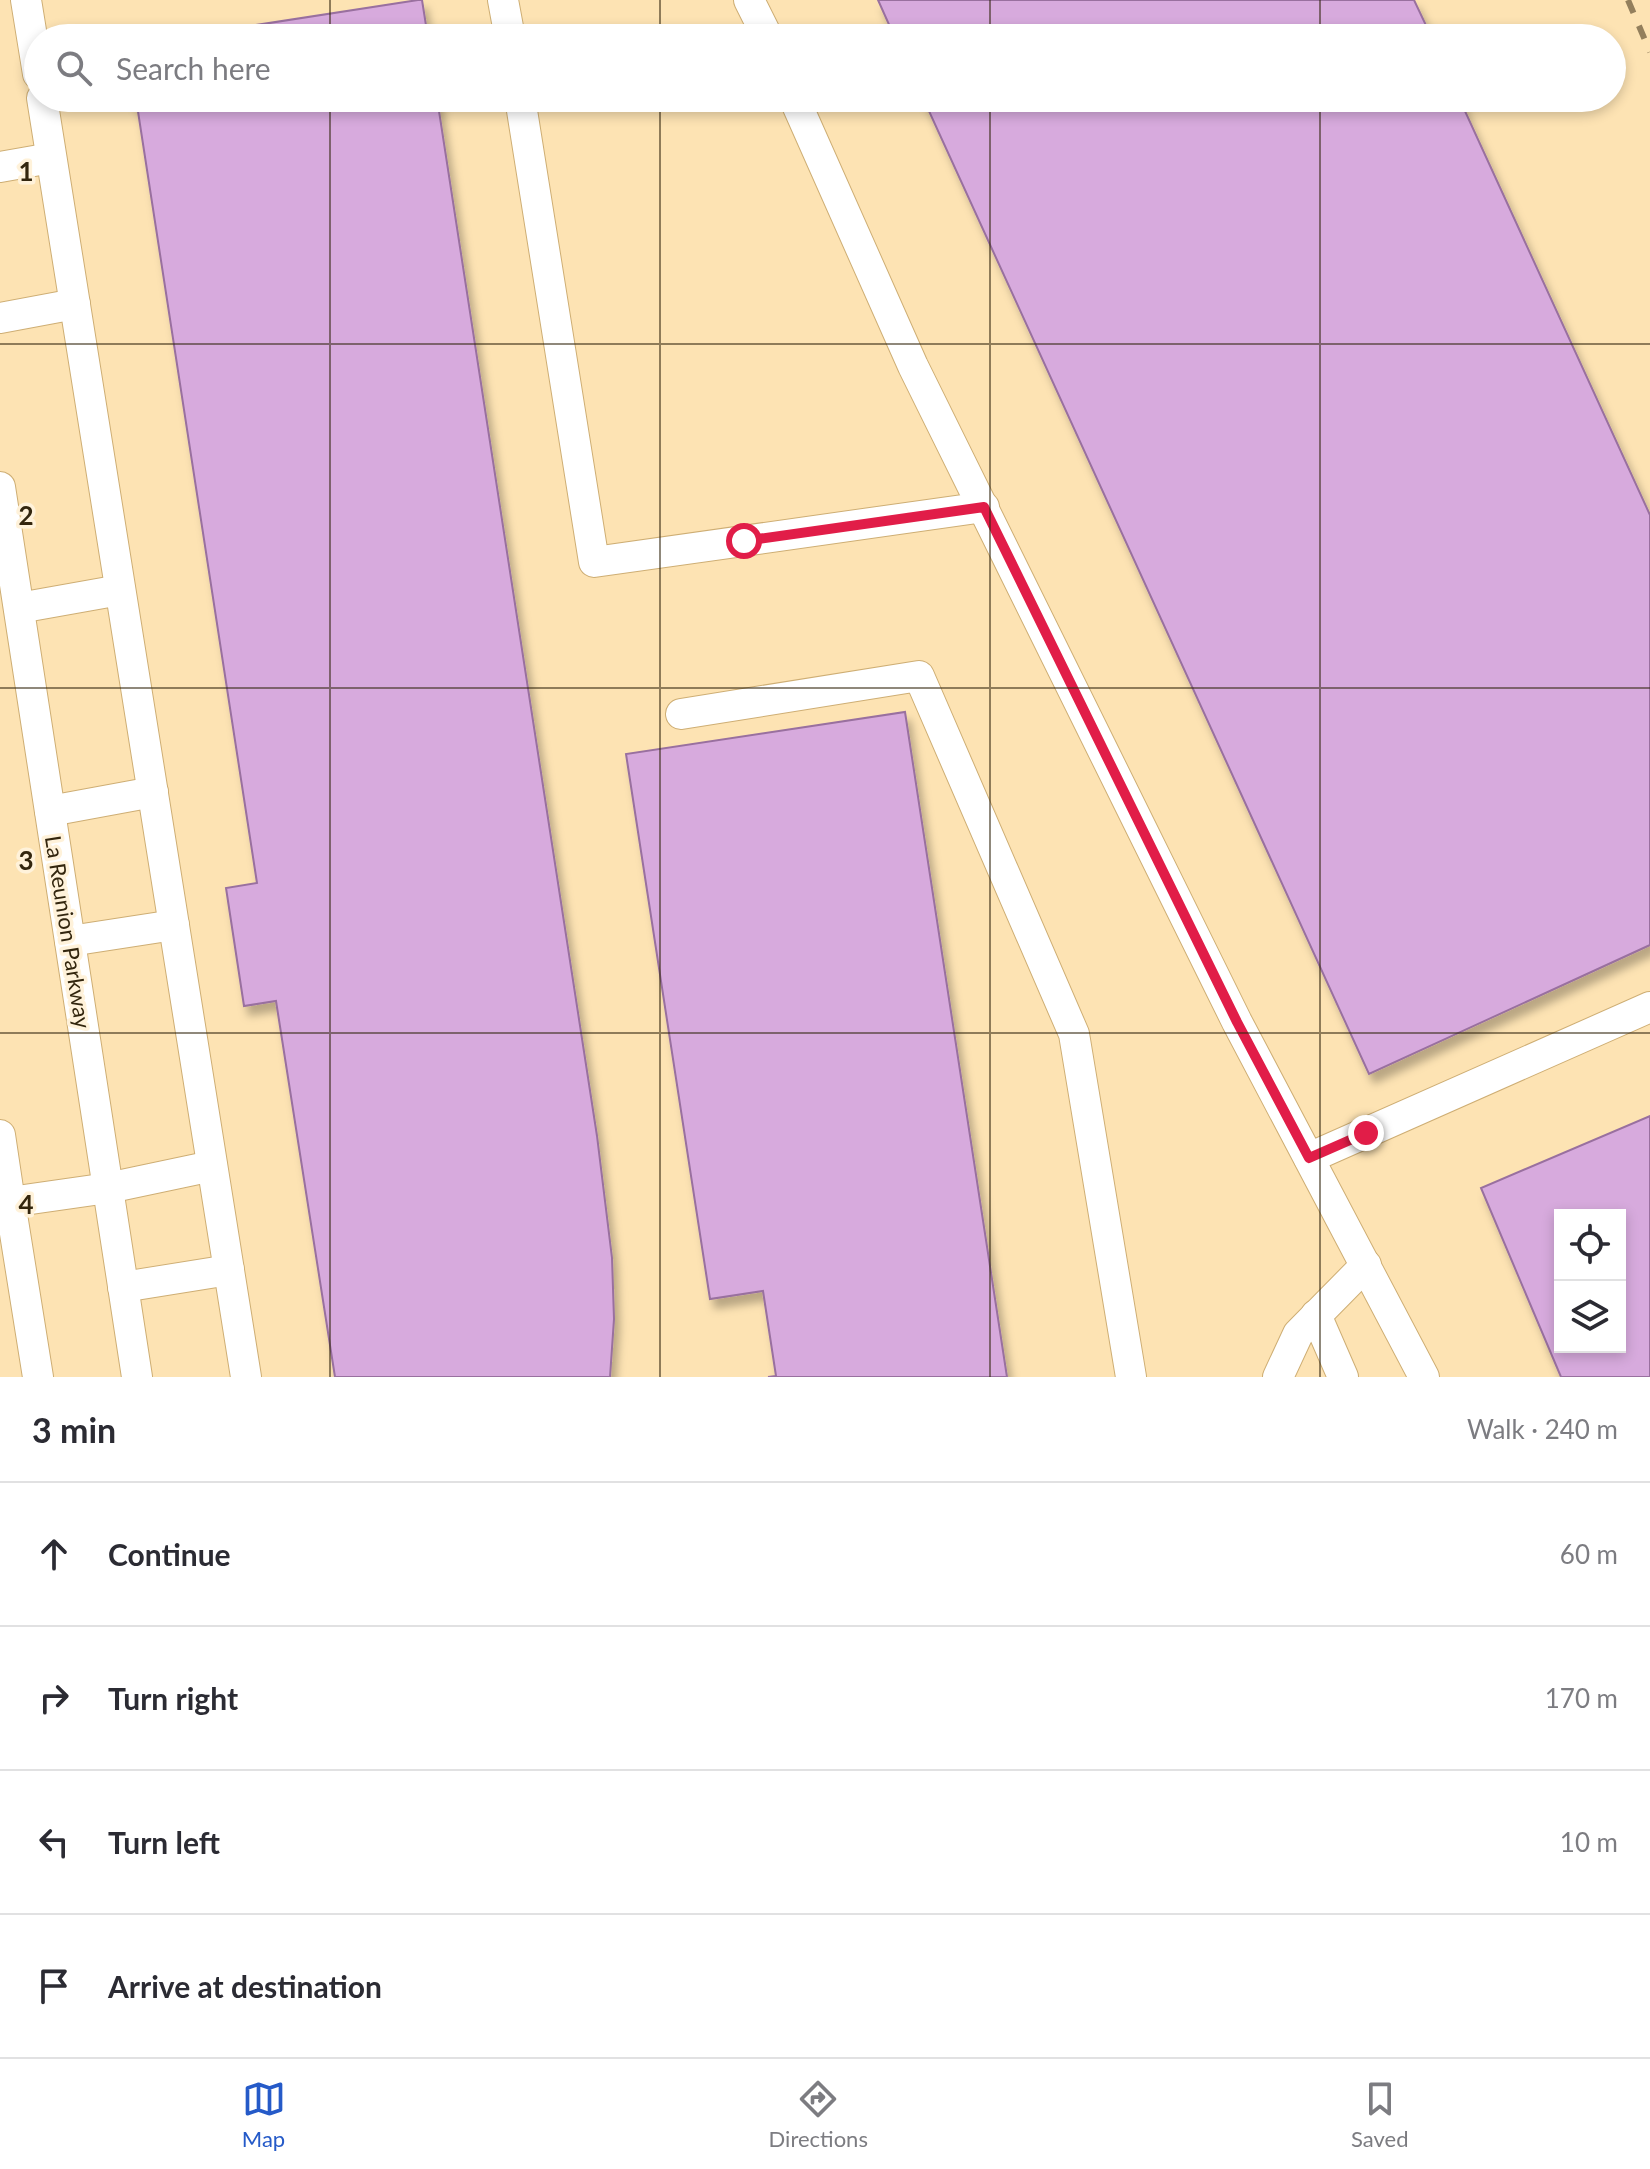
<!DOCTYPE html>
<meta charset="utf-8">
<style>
:root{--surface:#fff;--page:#f7f7f7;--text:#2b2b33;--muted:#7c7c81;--line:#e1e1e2;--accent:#255ac8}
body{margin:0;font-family:Lato,sans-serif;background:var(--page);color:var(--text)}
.controls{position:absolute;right:24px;bottom:24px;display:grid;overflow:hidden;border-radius:0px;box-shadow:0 4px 12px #0003}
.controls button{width:72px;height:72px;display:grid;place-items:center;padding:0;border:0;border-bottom:2px solid var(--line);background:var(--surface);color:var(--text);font:40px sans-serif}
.stop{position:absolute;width:24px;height:24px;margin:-18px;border:6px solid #e11d48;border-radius:50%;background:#fff}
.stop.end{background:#e11d48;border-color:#fff;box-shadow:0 2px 8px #0008}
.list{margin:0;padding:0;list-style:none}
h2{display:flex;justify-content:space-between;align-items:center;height:104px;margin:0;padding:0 32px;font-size:34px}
h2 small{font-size:26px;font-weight:400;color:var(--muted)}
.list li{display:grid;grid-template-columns:52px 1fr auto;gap:24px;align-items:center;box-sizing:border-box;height:144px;padding:0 32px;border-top:2px solid var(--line)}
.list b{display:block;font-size:30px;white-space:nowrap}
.list em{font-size:26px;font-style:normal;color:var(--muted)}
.icon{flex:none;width:44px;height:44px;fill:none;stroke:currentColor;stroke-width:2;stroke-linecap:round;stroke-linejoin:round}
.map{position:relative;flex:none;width:1650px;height:1377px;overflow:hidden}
.search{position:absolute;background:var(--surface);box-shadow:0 4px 12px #0003;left:24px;right:24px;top:24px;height:88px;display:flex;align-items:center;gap:20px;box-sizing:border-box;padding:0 28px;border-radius:44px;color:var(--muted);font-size:30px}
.sheet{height:680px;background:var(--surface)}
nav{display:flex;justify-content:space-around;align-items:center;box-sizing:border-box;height:112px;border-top:2px solid var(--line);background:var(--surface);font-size:22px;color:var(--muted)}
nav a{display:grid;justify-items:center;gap:4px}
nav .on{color:var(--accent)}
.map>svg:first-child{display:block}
.building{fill:#d7aadd;stroke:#99709f;stroke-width:2;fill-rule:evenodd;filter:url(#shadow)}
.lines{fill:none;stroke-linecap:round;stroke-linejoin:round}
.minor-casing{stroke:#ceae74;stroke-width:32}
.minor{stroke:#fff;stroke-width:30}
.rail{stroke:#937f5c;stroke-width:6;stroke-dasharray:14 14;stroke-linecap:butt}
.route{stroke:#e11d48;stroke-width:10}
.grid{fill:none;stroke:#33260e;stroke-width:2;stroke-opacity:0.55}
.labels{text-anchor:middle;stroke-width:7;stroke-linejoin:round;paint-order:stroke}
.street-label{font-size:22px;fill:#33260e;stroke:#fff2da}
.grid-label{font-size:26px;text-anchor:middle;font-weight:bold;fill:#33260e;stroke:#fff2da;stroke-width:7;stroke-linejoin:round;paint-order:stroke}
</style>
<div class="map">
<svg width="1650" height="1377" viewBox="0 0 1650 1377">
<defs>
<filter id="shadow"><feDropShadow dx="5" dy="9" stdDeviation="4" flood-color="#0004"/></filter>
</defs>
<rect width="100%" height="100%" fill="#fde3b3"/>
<g class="building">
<polygon points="422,0 428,38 172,38 418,0"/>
<polygon points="878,0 1414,0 1432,38 895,38"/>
<polygon points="131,98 437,98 597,1136 612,1258 614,1319 610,1377 335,1377 276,1001 244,1006 226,888 257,883 137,105"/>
<polygon points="923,98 1459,98 1650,515 1650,945 1369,1074"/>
<polygon points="905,712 1007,1377 768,1377 776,1376 763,1291 710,1299 626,754"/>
<path d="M1650,1116V1377H1561L1481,1188ZM1560,1215H1620V1347H1560Z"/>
</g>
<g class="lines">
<g class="minor-casing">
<g id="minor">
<polyline points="26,0 38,74"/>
<polyline points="503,0 510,38"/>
<polyline points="749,0 768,38"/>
<polyline points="42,98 246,1377"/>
<polyline points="520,98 594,562 984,507"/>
<polyline points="794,98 913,366 1237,1022 1424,1377"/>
<polyline points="0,167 51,158"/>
<polyline points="0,318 75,304"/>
<polyline points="0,487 137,1377"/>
<polyline points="19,608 120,590"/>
<polyline points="681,714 919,676 1074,1034 1131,1377"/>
<polyline points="50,811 153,792"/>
<polyline points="70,941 174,925"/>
<polyline points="0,1135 10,1202"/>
<polyline points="1309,1158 1650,1007"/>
<polyline points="123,1287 229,1270"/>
<polyline points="1316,1315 1343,1377"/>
<polyline points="38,1377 10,1202 108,1188 212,1166"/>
<polyline points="1278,1377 1298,1334 1366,1265"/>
</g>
</g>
<use href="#minor" class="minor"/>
<polyline class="rail" points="1628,0 1650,52"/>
</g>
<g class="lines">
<polyline class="route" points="744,541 984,507 1237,1022 1309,1158 1366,1133"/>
</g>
<path class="grid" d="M330,0V38M660,0V38M990,0V38M1320,0V38M330,98V1377M660,98V1377M990,98V1377M1320,98V1377M0,344H1650M0,688H1650M0,1033H1650"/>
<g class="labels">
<g class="street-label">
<text transform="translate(68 932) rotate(81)" y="8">La Reunion Parkway</text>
</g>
</g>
<g class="grid-label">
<text x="26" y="181">1</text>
<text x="26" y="525">2</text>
<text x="26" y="870">3</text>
<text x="26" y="1214">4</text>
</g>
</svg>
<div class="controls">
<button><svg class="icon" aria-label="locate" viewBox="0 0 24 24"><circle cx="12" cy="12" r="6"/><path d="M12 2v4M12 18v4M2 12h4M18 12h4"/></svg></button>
<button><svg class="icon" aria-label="layers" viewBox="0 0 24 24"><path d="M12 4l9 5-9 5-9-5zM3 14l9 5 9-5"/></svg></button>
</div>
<div class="stop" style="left:744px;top:541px"></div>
<div class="stop end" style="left:1366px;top:1133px"></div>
<div class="search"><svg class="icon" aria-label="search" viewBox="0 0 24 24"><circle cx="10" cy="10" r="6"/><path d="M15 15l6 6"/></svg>Search here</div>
</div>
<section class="sheet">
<h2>3 min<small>Walk · 240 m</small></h2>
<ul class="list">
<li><svg class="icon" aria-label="ahead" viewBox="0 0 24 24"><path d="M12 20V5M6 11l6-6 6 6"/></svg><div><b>Continue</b></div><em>60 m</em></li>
<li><svg class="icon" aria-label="right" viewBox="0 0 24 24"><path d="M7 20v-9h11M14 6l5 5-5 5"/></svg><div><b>Turn right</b></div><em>170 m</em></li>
<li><svg class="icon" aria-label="left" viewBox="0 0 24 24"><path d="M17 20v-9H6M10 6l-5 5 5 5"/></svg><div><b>Turn left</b></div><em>10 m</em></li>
<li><svg class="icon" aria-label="arrive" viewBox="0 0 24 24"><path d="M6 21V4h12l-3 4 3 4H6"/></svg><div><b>Arrive at destination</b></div></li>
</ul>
</section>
<nav>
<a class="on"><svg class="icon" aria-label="map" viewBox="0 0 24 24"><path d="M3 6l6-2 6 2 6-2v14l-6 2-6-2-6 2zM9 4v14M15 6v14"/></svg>Map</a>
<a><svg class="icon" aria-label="directions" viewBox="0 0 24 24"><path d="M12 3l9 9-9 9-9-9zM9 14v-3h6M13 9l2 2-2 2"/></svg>Directions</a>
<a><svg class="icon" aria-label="saved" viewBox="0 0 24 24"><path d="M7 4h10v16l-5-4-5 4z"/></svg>Saved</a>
</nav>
